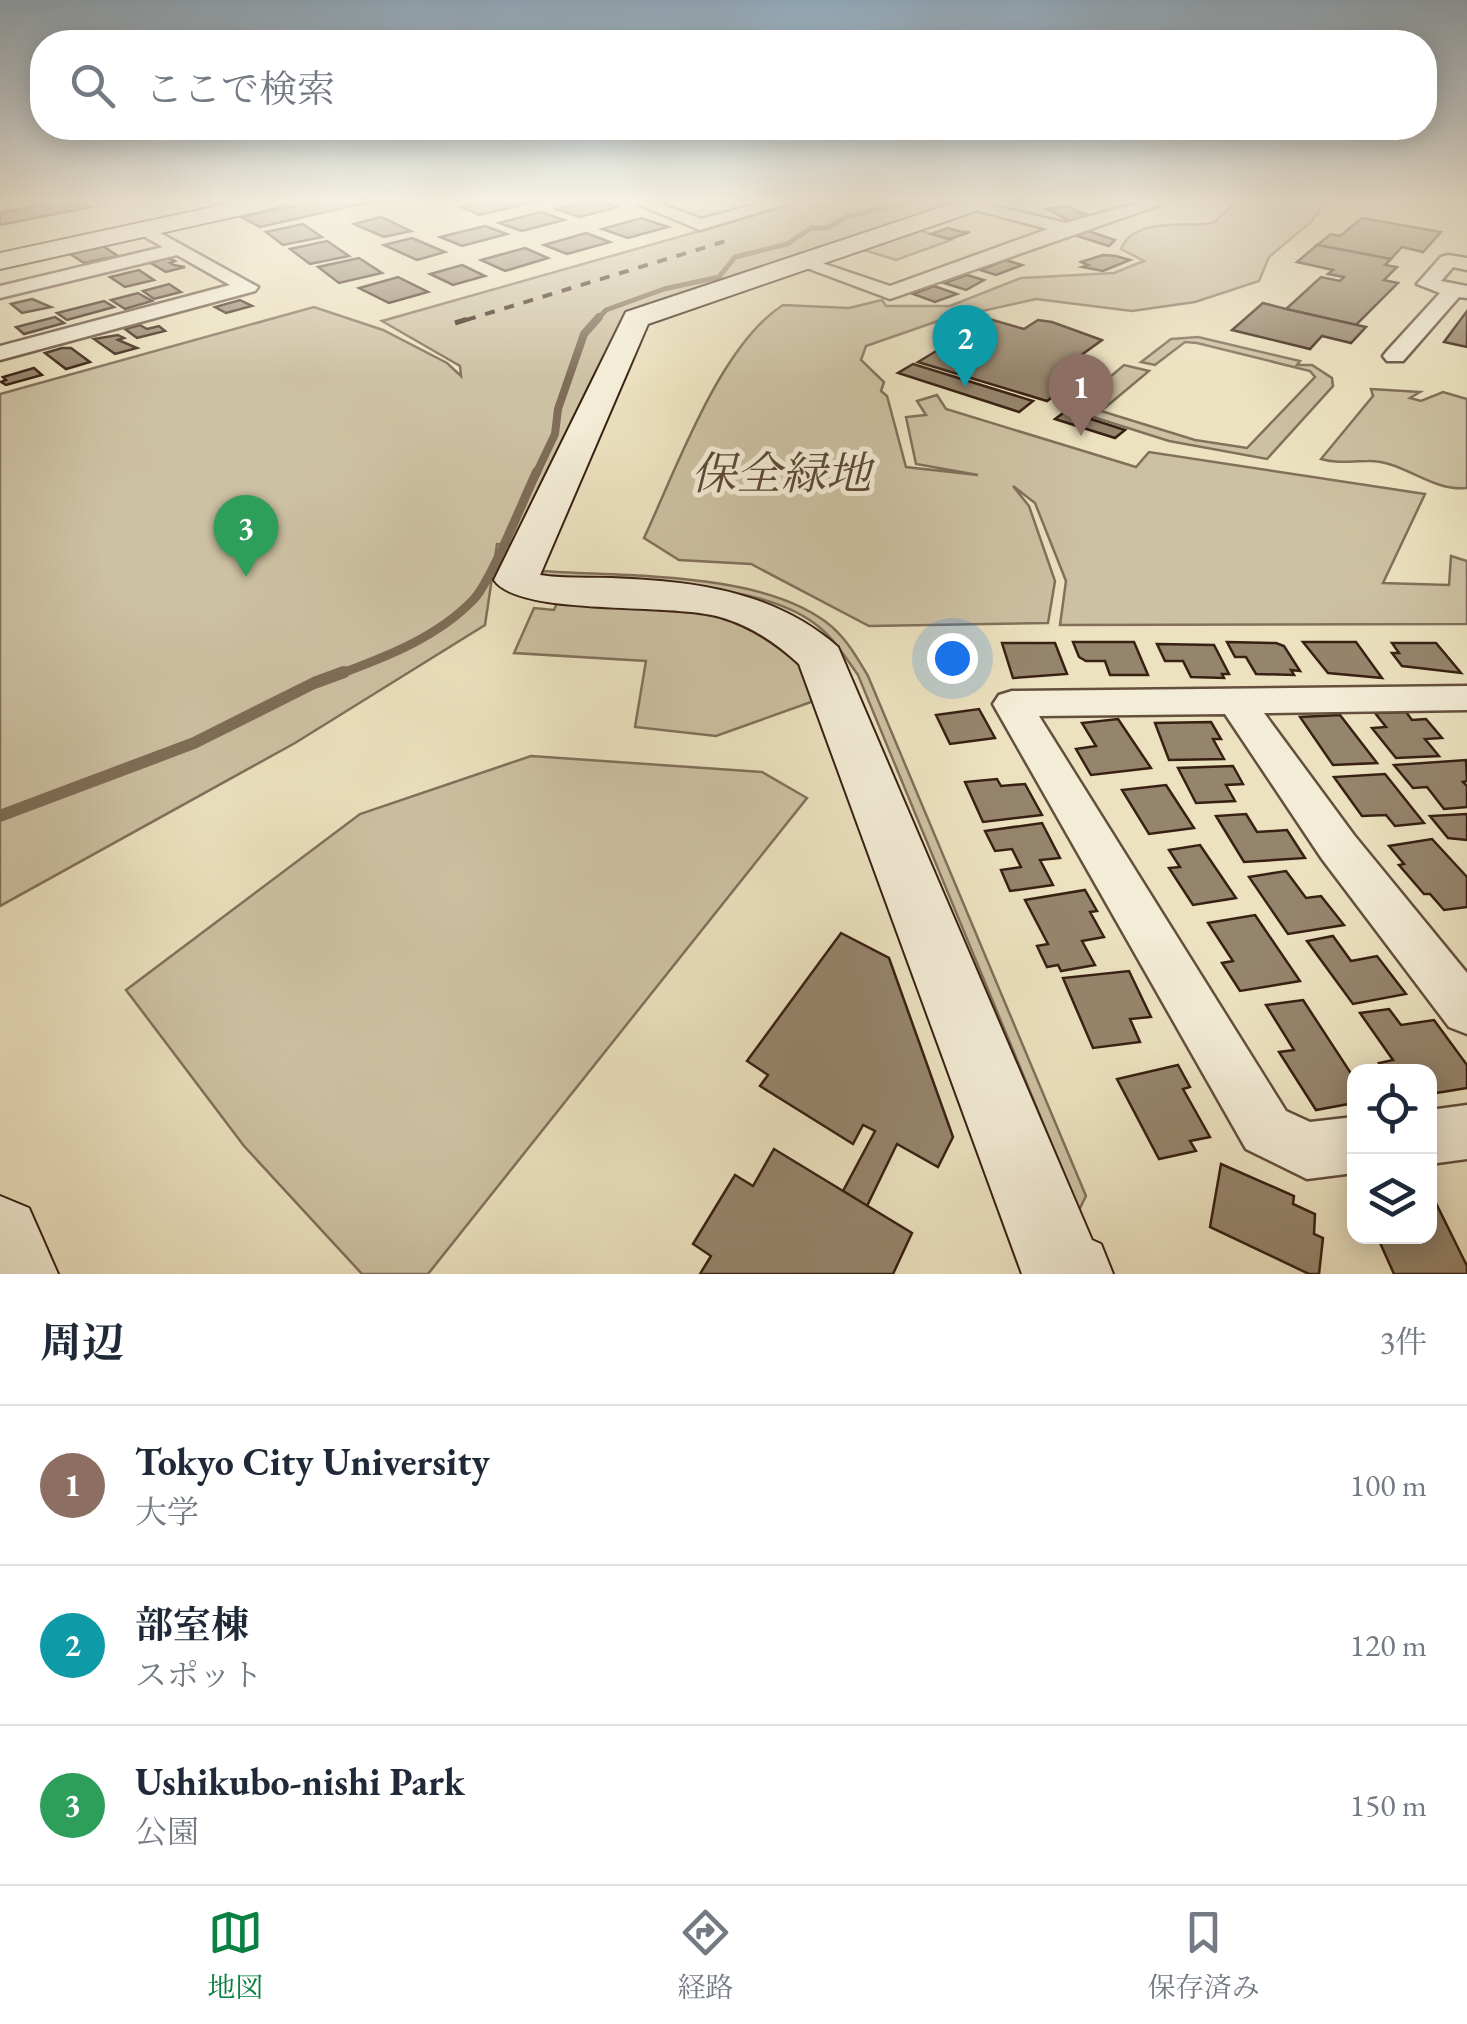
<!DOCTYPE html>
<html lang="ja">
<meta charset="utf-8">
<style>
:root{--surface:#fff;--page:#f6f6f7;--text:#1f2937;--muted:#747a83;--line:#e0e1e3;--accent:#0b8043}
body{margin:0;font-family:"EB Garamond","Noto Serif JP",serif;background:var(--page);color:var(--text)}
.controls{position:absolute;right:30px;bottom:30px;display:grid;overflow:hidden;border-radius:20px;box-shadow:0 5px 25px #0003}
.controls button{width:90px;height:90px;display:grid;place-items:center;padding:0;border:0;border-bottom:2px solid var(--line);background:var(--surface);color:var(--text);font:50px sans-serif}
.you{position:absolute;left:952px;top:658px;width:35px;height:35px;margin:-25px;border:8px solid #fff;border-radius:50%;background:#1a73e8;box-shadow:0 0 0 15px #1a73e833}
.badge{display:grid;place-items:center;width:65px;height:65px;border-radius:50%;background:var(--accent);color:#fff;font-size:32px;font-weight:700}
.pin{position:absolute;translate:-50% -82px;filter:drop-shadow(0 2px 5px #0008)}
.pin::after{content:'';position:absolute;top:52px;width:35px;height:30px;background:inherit;clip-path:polygon(0 0,100% 0,50% 100%)}
.list{margin:0;padding:0;list-style:none}
h2{display:flex;justify-content:space-between;align-items:center;height:130px;margin:0;padding:0 40px;font-size:42px}
h2 small{font-size:32px;font-weight:400;color:var(--muted)}
.list li{display:grid;grid-template-columns:65px 1fr auto;gap:30px;align-items:center;box-sizing:border-box;height:160px;padding:0 40px;border-top:2px solid var(--line)}
.list b{display:block;font-size:38px;white-space:nowrap}
.list p{margin:0;font-size:32px;white-space:nowrap;color:var(--muted)}
.list em{font-size:32px;font-style:normal;color:var(--muted)}
.icon{flex:none;width:55px;height:55px;fill:none;stroke:currentColor;stroke-width:2;stroke-linecap:round;stroke-linejoin:round}
.map{position:relative;flex:none;width:1467px;height:1274px;overflow:hidden}
.search{position:absolute;background:var(--surface);box-shadow:0 5px 25px #0003;left:30px;right:30px;top:30px;height:110px;display:flex;align-items:center;gap:25px;box-sizing:border-box;padding:0 35px;border-radius:40px;color:var(--muted);font-size:38px}
.sheet{height:610px;background:var(--surface)}
nav{display:flex;justify-content:space-around;align-items:center;box-sizing:border-box;height:140px;border-top:2px solid var(--line);background:var(--surface);font-size:28px;color:var(--muted)}
nav a{display:grid;justify-items:center;gap:5px}
nav .on{color:var(--accent)}
.map>svg:first-child{display:block}
.green{fill:#cdc1a3;stroke:#82705b;stroke-width:2.5}
.lines{fill:none;stroke-linecap:round;stroke-linejoin:round}
.stream-far3{stroke:#7f6d57;stroke-width:5}
.stream-far2{stroke:#7f6d57;stroke-width:8}
.stream-far1{stroke:#7f6d57;stroke-width:9}
.stream{stroke:#7f6d57;stroke-width:12}
.building{fill:#96856d;stroke:#382013;stroke-width:2.5}
.street-casing{stroke:#65503e;stroke-width:5}
.secondary-casing{stroke:#382013;stroke-width:4}
.street{fill:#f3ecd6;fill-rule:evenodd}
.secondary{fill:#f3ecd6;fill-rule:evenodd}
.rail-far1{stroke:#382013;stroke-width:4;stroke-dasharray:10 10;stroke-linecap:butt}
.rail{stroke:#382013;stroke-width:5;stroke-dasharray:12 12;stroke-linecap:butt}
.labels{text-anchor:middle;stroke-width:10;stroke-linejoin:round;paint-order:stroke}
.park-label{font-size:45px;font-style:italic;fill:#5d4837;stroke:#f3ecd6}
</style>
<div class="map">
<svg width="1467" height="1274" viewBox="0 0 1467 1274">
<rect width="100%" height="100%" fill="#ece2c0"/>
<filter id="stains"><feTurbulence type="fractalNoise" baseFrequency=".002" numOctaves="4"/><feColorMatrix values="0 0 0 0 .2 0 0 0 0 .09 0 0 0 0 .02 0 0 0 .5 -.17"/></filter>
<radialGradient id="worn" r=".72"><stop offset=".6" stop-color="#630" stop-opacity="0"/><stop offset="1" stop-color="#630" stop-opacity=".3"/></radialGradient>
<g class="green">
<polygon points="809,200 976,200 627,314 593,378 517,546 497,544 485,625 295,743 0,906 0,394 314,307 383,330 447,363 461,376 460,366 382,321"/>
<path d="M1218,200H1327L1312,221L1269,257L1259,281L1195,302L1132,311L1036,299L938,321L866,346L861,360L884,382L881,391L887,396L906,467L978,475L916,464L906,417L926,415L917,401L937,395L946,409L1136,467L1149,452L1425,494L1383,583L1449,585L1451,556L1467,561V624L1060,625L1066,581L1035,503L1013,486L1029,506L1055,581L1048,623L869,626L751,564L679,560L644,538C676,470 720,345 783,305L849,308L882,300L886,306H950L1021,278L1114,273L1144,261L1121,249C1134,216 1188,228 1214,223L1232,205Z"/>
<polygon points="915,229 951,240 896,260 857,248"/>
<polygon points="1198,337 1300,361 1297,365 1312,365 1332,378 1333,386 1267,459 1169,441 1071,410 1124,365 1149,371 1101,411 1195,440 1247,448 1315,377 1310,371 1197,343 1185,342 1155,365 1141,362 1171,339"/>
<path d="M1371,389L1420,392L1410,398L1421,401L1443,392L1467,399V488C1431,492 1403,460 1368,461C1351,461 1338,464 1321,459L1373,396Z"/>
<path d="M542,571C625,577 758,571 826,622C845,636 856,656 868,676L1086,1196L1079,1210L858,675C846,658 835,640 819,627C759,577 621,584 543,579Z"/>
<polygon points="557,603 711,614 749,622 799,660 814,687 811,702 716,736 635,727 646,661 514,653 534,608 554,610"/>
<polygon points="531,756 762,772 807,798 428,1274 362,1274 244,1146 126,990 360,814"/>
</g>
<g class="lines">
<polyline class="stream-far3" points="597,320 606,310 664,289 719,277 735,257 787,244 811,228 827,228 846,217 916,200"/>
<polyline class="stream-far2" points="536,474 555,434 558,409 584,334 599,317"/>
<path class="stream-far1" d="M337,675C386,657 438,637 474,599C492,579 523,500 537,471"/>
<polyline class="stream" points="0,816 194,743 314,683 344,672"/>
</g>
<g class="building">
<polygon points="65,200 79,200 91,207 0,225 0,213"/>
<polygon points="320,200 379,200 260,227 241,217"/>
<polygon points="492,200 542,200 479,215 461,207"/>
<polygon points="591,200 618,207 579,217 556,209"/>
<polygon points="1068,206 1081,213 1093,216 1071,222 1047,209"/>
<polygon points="541,212 564,220 522,231 499,223"/>
<polygon points="381,217 411,231 384,237 354,224"/>
<polygon points="641,218 668,227 628,238 602,229"/>
<polygon points="1362,218 1441,232 1423,252 1402,247 1391,259 1317,245 1331,234 1340,236"/>
<polygon points="303,224 322,237 283,245 266,232"/>
<polygon points="485,226 507,234 462,246 440,237"/>
<polygon points="948,228 962,232 970,232 950,239 931,234"/>
<polygon points="1088,231 1115,240 1109,246 1074,235"/>
<polygon points="586,233 610,242 567,254 544,245"/>
<polygon points="412,238 445,252 417,260 384,245"/>
<polygon points="327,241 349,256 310,264 290,249"/>
<polygon points="1317,245 1391,259 1385,265 1397,267 1384,280 1398,283 1356,325 1286,309 1321,277 1340,281 1344,277 1328,274 1333,270 1297,262"/>
<polygon points="103,246 118,256 84,263 70,254"/>
<polygon points="525,248 548,258 505,271 481,260"/>
<polygon points="1103,255 1116,256 1130,260 1103,271 1082,267 1088,265 1081,262"/>
<polygon points="169,258 175,261 170,263 174,265 185,267 166,272 149,262"/>
<polygon points="359,258 382,273 339,283 318,267"/>
<polygon points="1006,260 1022,265 996,275 980,270"/>
<polygon points="462,265 485,276 453,285 430,274"/>
<polygon points="139,270 154,280 125,287 110,277"/>
<polygon points="967,275 984,280 966,290 944,283"/>
<polygon points="398,277 428,292 389,303 359,288"/>
<polygon points="169,284 181,292 154,299 143,291"/>
<polygon points="934,286 957,294 935,302 913,294"/>
<polygon points="138,293 152,301 125,309 111,300"/>
<polygon points="32,299 51,307 22,313 11,304"/>
<polygon points="240,300 252,306 226,313 215,307"/>
<polygon points="104,301 114,307 67,320 57,313"/>
<polygon points="1263,303 1286,309 1366,327 1351,343 1322,336 1310,349 1232,330"/>
<polygon points="1467,311 1467,347 1444,342"/>
<polygon points="55,317 64,323 24,334 16,327"/>
<polygon points="989,319 1024,329 1038,320 1052,322 1102,340 1055,374 1075,380 1047,401 918,362"/>
<polygon points="140,325 147,329 159,326 165,331 137,338 125,329"/>
<polygon points="118,335 124,338 118,340 137,348 115,354 94,339"/>
<polygon points="62,348 71,348 90,362 66,369 45,353"/>
<polygon points="913,364 1033,401 1019,412 898,373"/>
<polygon points="34,368 42,375 6,385 1,382 6,380 3,377"/>
<polygon points="1066,411 1125,430 1115,438 1055,419"/>
<polygon points="1073,642 1134,642 1148,675 1110,675 1105,661 1086,661 1079,657"/>
<polygon points="1227,642 1276,643 1284,646 1300,671 1291,670 1294,675 1256,674 1246,657 1235,657"/>
<polygon points="1303,642 1356,642 1382,678 1328,673"/>
<polygon points="1002,643 1055,643 1067,674 1013,678"/>
<polygon points="1392,643 1436,643 1461,673 1402,666 1392,653 1399,653"/>
<polygon points="1157,644 1214,645 1229,674 1222,674 1224,678 1191,677 1183,661 1165,661"/>
<polygon points="979,709 995,738 950,744 936,715"/>
<polygon points="1406,712 1412,720 1426,719 1442,738 1425,739 1439,756 1396,758 1372,728 1386,727 1375,713"/>
<polygon points="1340,715 1377,763 1333,765 1300,717"/>
<polygon points="1118,719 1151,768 1091,775 1076,749 1096,746 1082,723"/>
<polygon points="1211,722 1221,739 1213,739 1224,759 1169,760 1155,723"/>
<polygon points="1466,760 1467,781 1463,782 1467,786 1467,807 1444,809 1427,787 1413,788 1394,765"/>
<polygon points="1233,766 1243,784 1226,785 1235,801 1196,803 1178,768"/>
<polygon points="1385,774 1424,823 1395,826 1386,815 1362,816 1334,777"/>
<polygon points="997,779 1001,786 1025,784 1042,815 983,822 965,782"/>
<polygon points="1166,785 1194,828 1149,834 1122,790"/>
<polygon points="1246,814 1257,832 1287,830 1305,858 1244,862 1216,816"/>
<polygon points="1467,814 1467,840 1448,838 1430,816"/>
<polygon points="1042,823 1060,858 1040,860 1053,885 1010,891 1001,870 1021,867 1012,849 995,851 985,831"/>
<polygon points="1432,839 1467,877 1467,907 1444,910 1430,894 1424,894 1399,865 1404,864 1389,846"/>
<polygon points="1200,845 1236,898 1193,905 1169,868 1180,867 1169,850"/>
<polygon points="1286,871 1306,898 1321,896 1344,925 1288,934 1249,877"/>
<polygon points="1085,890 1097,911 1090,912 1104,937 1082,941 1095,965 1061,971 1058,965 1047,967 1037,946 1048,944 1025,900"/>
<polygon points="1255,915 1300,981 1240,991 1222,963 1233,961 1208,923"/>
<polygon points="841,933 889,958 953,1137 938,1167 897,1144 867,1206 843,1191 875,1131 863,1125 853,1144 760,1086 768,1075 747,1061"/>
<polygon points="1333,936 1351,961 1377,956 1406,994 1353,1004 1307,941"/>
<polygon points="1129,971 1151,1017 1130,1019 1140,1042 1093,1048 1063,978"/>
<polygon points="1303,1000 1354,1078 1354,1103 1316,1110 1279,1052 1294,1050 1266,1005"/>
<polygon points="1389,1009 1401,1025 1434,1020 1467,1065 1467,1088 1430,1094 1430,1072 1385,1072 1379,1063 1393,1060 1360,1013"/>
<polygon points="1178,1065 1190,1087 1183,1089 1210,1137 1190,1141 1196,1151 1159,1159 1117,1079"/>
<polygon points="774,1149 912,1233 893,1274 700,1274 711,1256 693,1244 735,1175 753,1186"/>
<polygon points="1221,1164 1294,1196 1293,1204 1315,1214 1314,1234 1323,1238 1319,1274 1309,1274 1210,1227"/>
<polygon points="1430,1191 1467,1266 1467,1274 1394,1274 1377,1236 1430,1236"/>
</g>
<g class="lines">
<g class="street-casing">
<g id="street">
<polygon points="628,200 651,200 701,219 772,200 799,200 700,230"/>
<polygon points="968,200 1066,223 1148,200 1174,200 890,299 788,261 798,255 890,286 1048,229 968,208"/>
<polygon points="144,224 258,287 255,291 0,360 0,346 230,285 177,255 0,298 0,286 163,247 138,233 138,225"/>
<polygon points="1448,255 1467,258 1467,270 1453,267 1441,281 1467,286 1467,298 1459,297 1403,361 1387,361 1383,356 1387,351 1440,293 1417,284 1441,257"/>
<polygon points="1467,686 1467,710 1264,713 1354,835 1467,973 1467,1034 1449,1027 1322,859 1225,714 1039,716 1286,1111 1310,1122 1354,1117 1354,1173 1307,1179 1246,1149 993,704 999,695 1012,691"/>
<polygon points="1467,1105 1467,1159 1430,1164 1430,1110"/>
</g>
</g>
<g class="secondary-casing">
<g id="secondary">
<polygon points="246,200 288,200 277,207 0,269 0,253"/>
<path d="M963,200H996L993,205L648,324L540,575C563,579 588,577 611,578C694,581 774,591 838,647L1092,1240L1101,1244L1113,1274H1022L799,664C775,642 751,626 720,617C669,602 519,617 494,580L626,312Z"/>
<polygon points="0,1196 29,1208 58,1274 0,1274"/>
</g>
</g>
<use href="#street" class="street"/>
<use href="#secondary" class="secondary"/>
<polyline class="rail-far1" points="466,320 726,241"/>
<polyline class="rail" points="455,323 474,317"/>
</g>
<linearGradient id="sky" x2="0" y2="1"><stop stop-color="#91acc0"/><stop offset="0.53" stop-color="#f6f2e3"/><stop offset="1" stop-color="#f6f2e3" stop-opacity="0"/></linearGradient>
<rect width="1467" height="378" fill="url(#sky)"/>
<g class="labels">
<g class="park-label">
<text x="781" y="489">保全緑地</text>
</g>
</g>
<rect width="100%" height="100%" filter="url(#stains)"/>
<rect width="100%" height="100%" fill="url(#worn)"/>
</svg>
<div class="controls">
<button><svg class="icon" aria-label="locate" viewBox="0 0 24 24"><circle cx="12" cy="12" r="6"/><path d="M12 2v4M12 18v4M2 12h4M18 12h4"/></svg></button>
<button><svg class="icon" aria-label="layers" viewBox="0 0 24 24"><path d="M12 4l9 5-9 5-9-5zM3 14l9 5 9-5"/></svg></button>
</div>
<div class="you"></div>
<div class="pin badge" style="left:1081px;top:436px;background:#8d6e63">1</div>
<div class="pin badge" style="left:965px;top:387px;background:#0f9aa8">2</div>
<div class="pin badge" style="left:246px;top:577px;background:#2e9e5b">3</div>
<div class="search"><svg class="icon" aria-label="search" viewBox="0 0 24 24"><circle cx="10" cy="10" r="6"/><path d="M15 15l6 6"/></svg>ここで検索</div>
</div>
<section class="sheet">
<h2>周辺<small>3件</small></h2>
<ul class="list">
<li><span class="badge" style="background:#8d6e63">1</span><div><b>Tokyo City University</b><p>大学</p></div><em>100 m</em></li>
<li><span class="badge" style="background:#0f9aa8">2</span><div><b>部室棟</b><p>スポット</p></div><em>120 m</em></li>
<li><span class="badge" style="background:#2e9e5b">3</span><div><b>Ushikubo-nishi Park</b><p>公園</p></div><em>150 m</em></li>
</ul>
</section>
<nav>
<a class="on"><svg class="icon" aria-label="map" viewBox="0 0 24 24"><path d="M3 6l6-2 6 2 6-2v14l-6 2-6-2-6 2zM9 4v14M15 6v14"/></svg>地図</a>
<a><svg class="icon" aria-label="directions" viewBox="0 0 24 24"><path d="M12 3l9 9-9 9-9-9zM9 14v-3h6M13 9l2 2-2 2"/></svg>経路</a>
<a><svg class="icon" aria-label="saved" viewBox="0 0 24 24"><path d="M7 4h10v16l-5-4-5 4z"/></svg>保存済み</a>
</nav>
